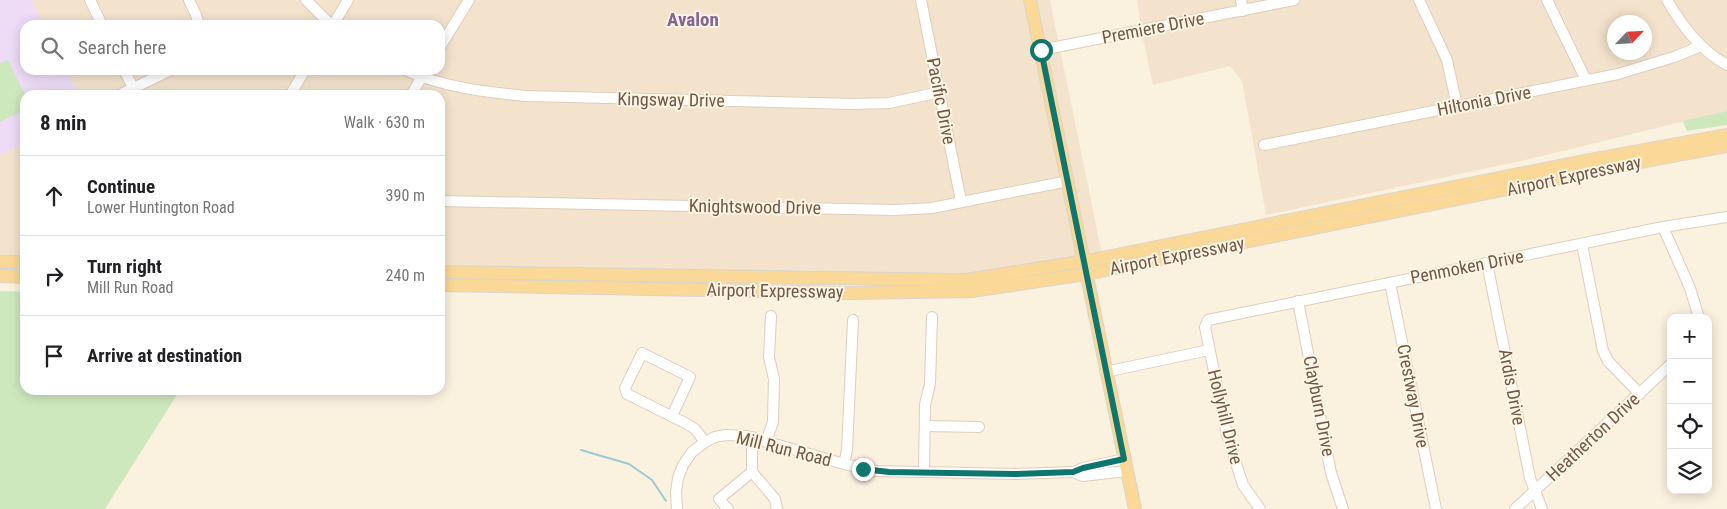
<!DOCTYPE html>
<meta charset="utf-8">
<style>
:root{--surface:#fff;--page:#f6f6f6;--text:#202124;--muted:#757577;--line:#e0e0e0}
body{margin:0;font-family:"Roboto Condensed",sans-serif;background:var(--page);color:var(--text)}
.controls{position:absolute;right:15px;bottom:15px;display:grid;overflow:hidden;border-radius:10px;box-shadow:0 2px 12px #0003}
.controls button{width:45px;height:45px;display:grid;place-items:center;padding:0;border:0;border-bottom:1px solid var(--line);background:var(--surface);color:var(--text);font:25px sans-serif}
.compass{position:absolute;left:1607px;top:15px;width:45px;height:45px;border-radius:50%;background:var(--surface);box-shadow:0 2px 12px #0003;rotate:65deg}
.stop{position:absolute;width:15px;height:15px;margin:-11px;border:4px solid #0f766e;border-radius:50%;background:#fff}
.stop.end{background:#0f766e;border-color:#fff;box-shadow:0 1px 5px #0008}
.list{margin:0;padding:0;list-style:none}
h2{display:flex;justify-content:space-between;align-items:center;height:65px;margin:0;padding:0 20px;font-size:21px}
h2 small{font-size:16px;font-weight:400;color:var(--muted)}
.list li{display:grid;grid-template-columns:32px 1fr auto;gap:15px;align-items:center;box-sizing:border-box;height:80px;padding:0 20px;border-top:1px solid var(--line)}
.list b{display:block;font-size:19px;white-space:nowrap}
.list p{margin:0;font-size:16px;white-space:nowrap;color:var(--muted)}
.list em{font-size:16px;font-style:normal;color:var(--muted)}
.icon{flex:none;width:28px;height:28px;fill:none;stroke:currentColor;stroke-width:2;stroke-linecap:round;stroke-linejoin:round}
.map{position:relative;flex:none;width:1727px;height:509px;overflow:hidden}
.search{position:absolute;background:var(--surface);box-shadow:0 2px 12px #0003;left:20px;top:20px;width:425px;height:55px;display:flex;align-items:center;gap:12px;box-sizing:border-box;padding:0 18px;border-radius:15px;color:var(--muted);font-size:19px}
.panel{position:absolute;background:var(--surface);box-shadow:0 2px 12px #0003;left:20px;top:90px;width:425px;height:305px;border-radius:15px}
.map>svg:first-child{display:block}
.residential{fill:#f3e3cd;fill-rule:evenodd}
.education{fill:#eedcf7}
.green{fill:#cee8be}
.lines{fill:none;stroke-linecap:round;stroke-linejoin:round}
.stream{stroke:#9bcad5;stroke-width:2}
.minor-casing{stroke:#dfcdbb;stroke-width:12}
.major-casing{stroke:#dad4cf;stroke-width:14}
.minor{stroke:#fff;stroke-width:10}
.major{stroke:#fad897;stroke-width:12}
.route{stroke:#0f766e;stroke-width:6}
.labels{text-anchor:middle;stroke-width:4;stroke-linejoin:round;paint-order:stroke}
.street-label{font-size:18px;fill:#715847;stroke:#fff5e4}
.neighbourhood-label{font-size:19px;font-weight:bold;fill:#856394;stroke:#fff5e4}
</style>
<div class="map">
<svg width="1727" height="509" viewBox="0 0 1727 509">
<rect width="100%" height="100%" fill="#fbf1df"/>
<g class="residential">
<path d="M0,0H1050L1104,264L912,285H810L440,278V95H25V271L0,270ZM25,25H440V70H25Z"/>
<path d="M1137,0H1727V111L1521,161L1266,215L1242,81L1230,66L1153,85L1143,39ZM1614,22H1644V52H1614Z"/>
</g>
<polygon class="education" points="0,0 32,0 44,25 25,25 25,70 66,70 79,95 25,95 25,143 0,155"/>
<g class="green">
<polygon points="8,60 25,95 25,110 0,122 0,63"/>
<polygon points="1727,111 1727,125 1687,131 1683,121"/>
<polygon points="0,291 25,292 25,390 180,390 105,509 0,509"/>
</g>
<g class="lines">
<polyline class="stream" points="581,450 629,464 652,480 666,501"/>
<g class="minor-casing">
<g id="minor">
<polyline points="90,0 102,25"/>
<polyline points="189,0 196,15 199,25"/>
<polyline points="306,0 331,25"/>
<polyline points="921,0 961,201"/>
<polyline points="1241,0 1243,11"/>
<polyline points="1419,0 1447,60 1457,106"/>
<polyline points="1547,0 1586,80"/>
<path d="M1667,0C1682,26 1700,50 1727,65"/>
<polyline points="333,25 348,0"/>
<polyline points="440,47 469,0"/>
<polyline points="1041,50 1294,0"/>
<polyline points="124,70 137,95"/>
<path d="M405,70C443,87 484,92 526,96L854,104L889,103L940,92"/>
<polyline points="119,95 171,70"/>
<polyline points="290,95 305,70"/>
<polyline points="411,95 426,70"/>
<polyline points="1264,145 1618,74 1674,57 1701,46"/>
<polyline points="440,201 895,210 932,208 1068,181"/>
<polyline points="1663,227 1690,288 1699,318"/>
<polyline points="1582,244 1603,351 1608,361 1640,394"/>
<polyline points="1487,263 1530,478 1542,509"/>
<polyline points="1390,283 1436,509"/>
<polyline points="1298,301 1331,473 1343,509"/>
<polyline points="1105,372 1209,350"/>
<polyline points="672,416 690,377 642,353 625,388 627,394 687,424 695,429 705,442"/>
<polyline points="925,426 979,427"/>
<polyline points="752,437 752,472 775,499 777,509"/>
<polyline points="766,442 773,422 774,379 769,357 771,316"/>
<polyline points="844,464 847,450 853,320"/>
<polyline points="924,472 925,405 930,384 932,317"/>
<polyline points="1073,472 1083,468 1124,459"/>
<polyline points="677,509 676,492 678,478 683,465 692,452 705,442 715,437 726,435 747,436 844,464 876,471 1015,474 1073,472 1083,476 1126,471"/>
<polyline points="728,509 719,499 752,472"/>
<polyline points="1260,509 1243,485 1227,435 1205,327 1208,320 1663,227 1727,217"/>
<polyline points="1515,509 1671,364"/>
</g>
</g>
<g class="major-casing">
<g id="major">
<polyline points="1030,0 1135,509"/>
<polyline points="0,262 25,262"/>
<polyline points="440,272 966,280 1097,259 1584,161 1727,135"/>
<polyline points="0,276 25,277"/>
<polyline points="440,285 851,293 972,291 1086,274 1635,163 1727,146"/>
</g>
</g>
<use href="#minor" class="minor"/>
<use href="#major" class="major"/>
</g>
<g class="lines">
<polyline class="route" points="863,469 889,472 1015,474 1073,472 1083,468 1124,459 1041,50"/>
</g>
<g class="labels">
<g class="street-label">
<text transform="translate(1153 28) rotate(-11)" y="6">Premiere Drive</text>
<text transform="translate(671 100) rotate(1)" y="6">Kingsway Drive</text>
<text transform="translate(941 101) rotate(79)" y="6">Pacific Drive</text>
<text transform="translate(1484 101) rotate(-11)" y="6">Hiltonia Drive</text>
<text transform="translate(1574 176) rotate(-12)" y="6">Airport Expressway</text>
<text transform="translate(755 207) rotate(1)" y="6">Knightswood Drive</text>
<text transform="translate(1177 256) rotate(-11)" y="6">Airport Expressway</text>
<text transform="translate(1467 267) rotate(-11)" y="6">Penmoken Drive</text>
<text transform="translate(775 291) rotate(1)" y="6">Airport Expressway</text>
<text transform="translate(1512 387) rotate(79)" y="6">Ardis Drive</text>
<text transform="translate(1413 396) rotate(79)" y="6">Crestway Drive</text>
<text transform="translate(1319 406) rotate(79)" y="6">Clayburn Drive</text>
<text transform="translate(1225 417) rotate(76)" y="6">Hollyhill Drive</text>
<text transform="translate(1593 437) rotate(-43)" y="6">Heatherton Drive</text>
<text transform="translate(784 449) rotate(14)" y="6">Mill Run Road</text>
</g>
<g class="neighbourhood-label">
<text x="693" y="26">Avalon</text>
</g>
</g>
</svg>
<div class="controls">
<button>+</button>
<button>−</button>
<button><svg class="icon" aria-label="locate" viewBox="0 0 24 24"><circle cx="12" cy="12" r="6"/><path d="M12 2v4M12 18v4M2 12h4M18 12h4"/></svg></button>
<button><svg class="icon" aria-label="layers" viewBox="0 0 24 24"><path d="M12 4l9 5-9 5-9-5zM3 14l9 5 9-5"/></svg></button>
</div>
<svg class="compass" viewBox="-18 -18 36 36"><path d="M0-13l5 13h-10z" fill="#e53935"/><path d="M0 13l5-13h-10z" fill="#757577"/></svg>
<div class="stop" style="left:1041px;top:50px"></div>
<div class="stop end" style="left:863px;top:469px"></div>
<div class="search"><svg class="icon" aria-label="search" viewBox="0 0 24 24"><circle cx="10" cy="10" r="6"/><path d="M15 15l6 6"/></svg>Search here</div>
<section class="panel">
<h2>8 min<small>Walk · 630 m</small></h2>
<ul class="list">
<li><svg class="icon" aria-label="ahead" viewBox="0 0 24 24"><path d="M12 20V5M6 11l6-6 6 6"/></svg><div><b>Continue</b><p>Lower Huntington Road</p></div><em>390 m</em></li>
<li><svg class="icon" aria-label="right" viewBox="0 0 24 24"><path d="M7 20v-9h11M14 6l5 5-5 5"/></svg><div><b>Turn right</b><p>Mill Run Road</p></div><em>240 m</em></li>
<li><svg class="icon" aria-label="arrive" viewBox="0 0 24 24"><path d="M6 21V4h12l-3 4 3 4H6"/></svg><div><b>Arrive at destination</b></div></li>
</ul>
</section>
</div>
